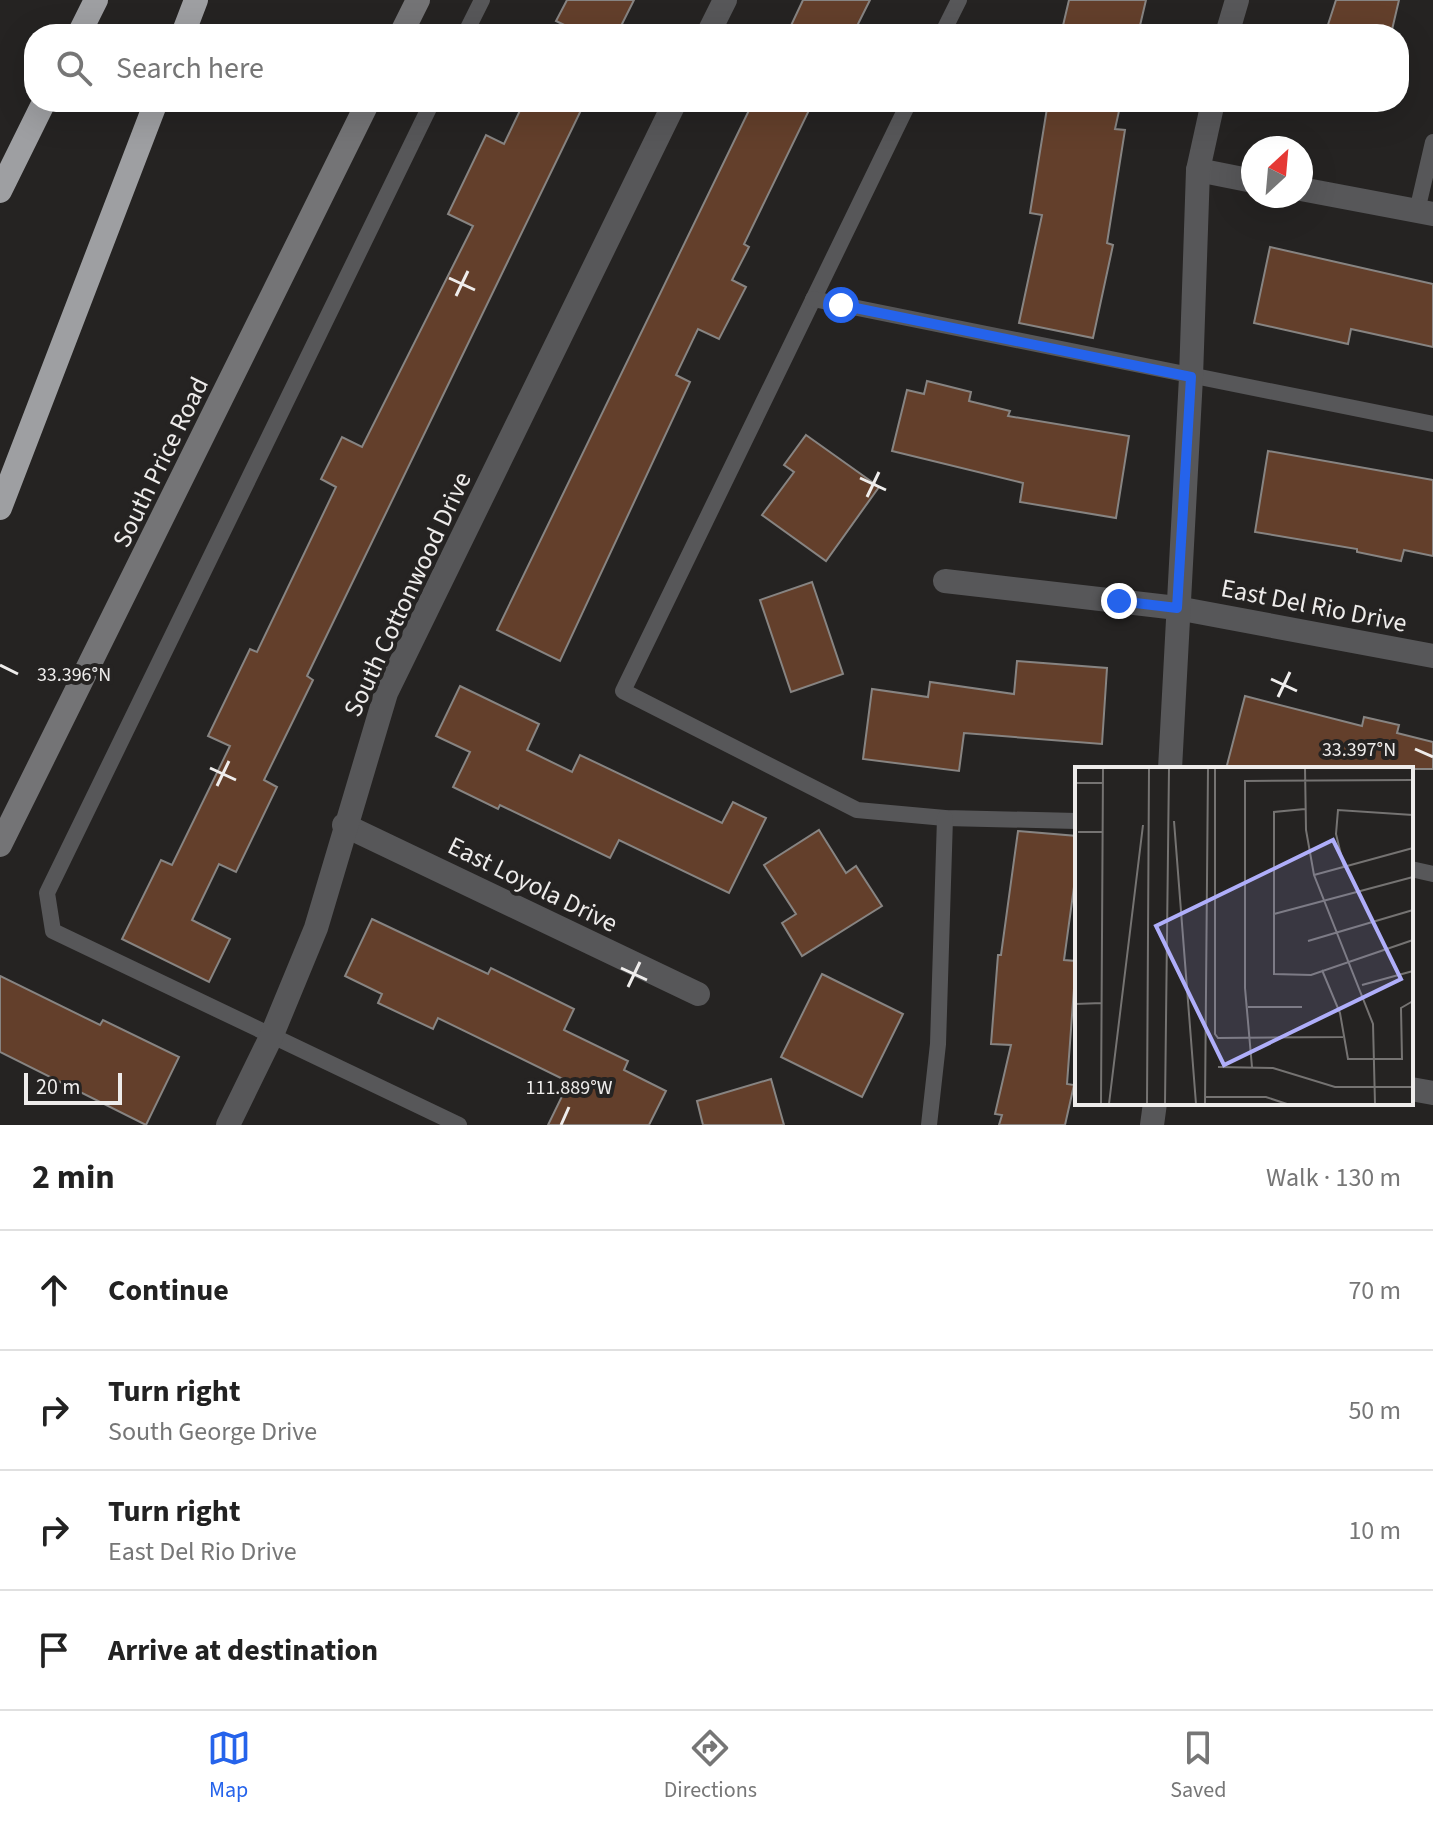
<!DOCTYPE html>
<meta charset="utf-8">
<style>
:root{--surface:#fff;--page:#f2f2f2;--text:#222;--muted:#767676;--line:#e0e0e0;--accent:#2563eb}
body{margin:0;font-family:"Source Sans 3",sans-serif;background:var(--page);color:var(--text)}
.compass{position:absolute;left:1241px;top:136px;width:72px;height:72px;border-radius:50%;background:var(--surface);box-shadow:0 8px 32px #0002;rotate:26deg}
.scale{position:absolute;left:24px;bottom:20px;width:98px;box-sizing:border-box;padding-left:8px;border:4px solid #eeeceb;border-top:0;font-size:22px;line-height:28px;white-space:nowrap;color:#eeeceb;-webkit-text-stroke:6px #252322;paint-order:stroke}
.stop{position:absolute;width:24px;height:24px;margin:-18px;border:6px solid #2563eb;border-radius:50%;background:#fff}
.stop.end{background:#2563eb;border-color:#fff;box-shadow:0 2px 8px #0008}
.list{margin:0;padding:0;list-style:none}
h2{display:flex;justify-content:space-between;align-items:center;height:104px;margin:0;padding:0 32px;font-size:34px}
h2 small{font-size:26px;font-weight:400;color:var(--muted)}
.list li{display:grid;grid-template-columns:52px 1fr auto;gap:24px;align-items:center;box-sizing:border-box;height:120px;padding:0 32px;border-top:2px solid var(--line)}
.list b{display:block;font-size:30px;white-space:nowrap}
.list p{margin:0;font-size:26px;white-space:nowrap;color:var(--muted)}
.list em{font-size:26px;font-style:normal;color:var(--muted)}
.icon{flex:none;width:44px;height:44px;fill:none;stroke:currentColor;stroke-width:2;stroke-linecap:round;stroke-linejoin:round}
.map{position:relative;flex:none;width:1433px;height:1125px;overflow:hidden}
.search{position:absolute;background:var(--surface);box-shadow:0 8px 32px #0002;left:24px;right:24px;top:24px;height:88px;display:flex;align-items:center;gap:20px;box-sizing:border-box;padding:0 28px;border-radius:32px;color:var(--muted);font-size:30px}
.sheet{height:584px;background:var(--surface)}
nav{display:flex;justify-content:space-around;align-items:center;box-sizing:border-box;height:112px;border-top:2px solid var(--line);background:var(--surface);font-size:22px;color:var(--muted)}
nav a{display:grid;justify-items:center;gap:4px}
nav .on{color:var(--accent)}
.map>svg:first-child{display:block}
.building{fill:#633f2b;stroke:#878482;stroke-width:2}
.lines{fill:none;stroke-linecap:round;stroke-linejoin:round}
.service{stroke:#575759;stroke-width:16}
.minor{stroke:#575759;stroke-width:24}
.secondary{stroke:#747476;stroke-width:24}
.motorway{stroke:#9e9fa2;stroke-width:24}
.route{stroke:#2563eb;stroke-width:10}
.ticks{fill:none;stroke:#eeeceb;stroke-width:3}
.labels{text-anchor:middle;stroke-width:8;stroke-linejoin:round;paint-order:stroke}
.street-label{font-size:26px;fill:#eeeceb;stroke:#252322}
.inset-road{fill:none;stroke:#757372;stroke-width:2}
.view{fill:#afaefa;fill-opacity:0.15;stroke:#afaefa;stroke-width:4}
.inset-edge{fill:none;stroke:#eeeceb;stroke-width:4}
.ticks-label{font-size:20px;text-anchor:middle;fill:#eeeceb;stroke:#252322;stroke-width:8;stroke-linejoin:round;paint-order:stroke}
</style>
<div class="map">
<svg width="1433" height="1125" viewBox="0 0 1433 1125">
<rect width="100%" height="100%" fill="#252322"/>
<g class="building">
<polygon points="567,0 634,0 617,34 583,34 556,21"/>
<polygon points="803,0 870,0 853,34 787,34"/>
<polygon points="1069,0 1146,0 1138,34 1061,34"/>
<polygon points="1336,0 1399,0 1391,34 1325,34"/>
<polygon points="524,102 585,102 307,676 313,680 264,780 277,787 236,872 219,864 192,920 230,939 209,982 122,939 161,860 172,865 230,746 208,736 250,649 257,652 336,487 321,479 342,437 362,447 473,226 448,214 486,135 504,144"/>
<polygon points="753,102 813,102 744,244 749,247 732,280 746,287 719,339 698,329 676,375 690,382 560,661 497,630"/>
<polygon points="1048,102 1121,102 1115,129 1125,130 1107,243 1113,245 1093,338 1019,323 1042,215 1030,213"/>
<polygon points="1270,247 1433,284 1433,347 1351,329 1348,344 1254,323"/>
<polygon points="927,381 971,392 969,401 1010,411 1008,416 1129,436 1116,518 1020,502 1023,483 892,451 907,390 924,394"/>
<polygon points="806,435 879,487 826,561 762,515 794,472 784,465"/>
<polygon points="1268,451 1433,480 1433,556 1404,550 1401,561 1357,552 1357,549 1255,532"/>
<polygon points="812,582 843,674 791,692 760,600"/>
<polygon points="1017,661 1107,668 1102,744 964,733 959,771 863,759 872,689 928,697 930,682 1014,694"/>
<polygon points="460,686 539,724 527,750 572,772 580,755 722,823 733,802 766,818 729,893 619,840 610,858 500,805 498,809 453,787 470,752 436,736"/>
<polygon points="1245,696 1362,726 1364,717 1399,725 1397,733 1433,742 1433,769 1226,769"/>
<polygon points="819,830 846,873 856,866 882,906 802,956 782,923 796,914 764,865"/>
<polygon points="1018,831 1077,836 1077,865 1064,960 1076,961 1067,1084 1074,1085 1065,1125 999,1125 1002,1115 995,1114 1011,1045 991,1044 998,955 1001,955"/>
<polygon points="372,919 488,974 491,968 574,1009 564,1030 628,1061 624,1070 666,1091 649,1125 548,1125 569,1082 438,1018 433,1029 378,1003 382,994 345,976"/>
<polygon points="822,974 903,1014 862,1097 781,1057"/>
<polygon points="0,976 100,1025 103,1020 179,1057 146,1125 0,1052"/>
<polygon points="771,1079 784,1125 703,1125 697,1101"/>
</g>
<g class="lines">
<g class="service">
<polyline points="465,34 482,0"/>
<polyline points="942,34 959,0"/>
<polyline points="432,102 47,893 53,931 459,1125"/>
<polyline points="909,102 623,691 857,810 945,818 1077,821"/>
<polyline points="1417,211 1433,142"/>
<polyline points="813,299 1433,424"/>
<polyline points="1411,869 1433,874"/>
<polyline points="929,1125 938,1044 945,818"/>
</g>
<g class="minor">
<polyline points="708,34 725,0"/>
<polyline points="1227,34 1237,0"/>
<polyline points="1198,170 1253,181"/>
<polyline points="1301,189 1433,214"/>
<polyline points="945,581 1177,608 1433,656"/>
<polyline points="1170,769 1191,377 1198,170 1213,102"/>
<polyline points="344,825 698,994"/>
<polyline points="1411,1089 1433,1093"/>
<polyline points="228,1125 271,1037 316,928 386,693 675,102"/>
<polyline points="1152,1125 1155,1103"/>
</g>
<g class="secondary">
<polyline points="401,34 418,0"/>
<polyline points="0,845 368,102"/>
</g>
<g class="motorway">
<polyline points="79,34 96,0"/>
<polyline points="183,34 196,0"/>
<polyline points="0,191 44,102"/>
<polyline points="0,508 156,102"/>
</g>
</g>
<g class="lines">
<polyline class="route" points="841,305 1191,377 1177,608 1119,601"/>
</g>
<path class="ticks" d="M449,278L475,290M456,296L468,271M860,478L886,490M867,497L879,472M0,665L18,674M1271,679L1297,691M1278,697L1290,672M1415,749L1433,757M210,768L236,780M217,786L229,761M621,968L647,980M628,987L640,962M561,1125L569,1107"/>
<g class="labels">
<g class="street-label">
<text transform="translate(160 462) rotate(-64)" y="9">South Price Road</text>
<text transform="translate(407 594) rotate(-65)" y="9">South Cottonwood Drive</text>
<text transform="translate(1314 605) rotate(11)" y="9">East Del Rio Drive</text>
<text transform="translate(533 884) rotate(26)" y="9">East Loyola Drive</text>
</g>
</g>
<g transform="translate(1075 767)">
<rect width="338" height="338" fill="#252322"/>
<path class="inset-road" d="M140,1V267L143,271L268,270M230,1L231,63L239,108L298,257L300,337M0,16H28M230,42L199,45V207L236,208L338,173M99,54L121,337M3,65H28M269,100L261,67L263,43L338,48M239,108L338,81M199,147L338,110M233,174L338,143M247,203L265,246L273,292H327L326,241L338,234M287,218L338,204M0,237L27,236M173,240H227M143,300L198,301L260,320H338M177,300L170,221V14L338,13M131,330H191L212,337M26,337L28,1M34,337L68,58M72,337L74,1M90,337L94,1M130,337L133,1"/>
<path class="view" d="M258,73L326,212L149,298L81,159Z"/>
<rect width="338" height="338" class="inset-edge"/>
</g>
<g class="ticks-label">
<text x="74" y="681">33.396°N</text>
<text x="1359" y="756">33.397°N</text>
<text x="569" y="1094">111.889°W</text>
</g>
</svg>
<svg class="compass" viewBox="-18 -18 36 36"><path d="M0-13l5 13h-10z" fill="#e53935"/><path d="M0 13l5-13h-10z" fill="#767676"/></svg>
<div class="scale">20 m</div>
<div class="stop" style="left:841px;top:305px"></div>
<div class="stop end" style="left:1119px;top:601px"></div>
<div class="search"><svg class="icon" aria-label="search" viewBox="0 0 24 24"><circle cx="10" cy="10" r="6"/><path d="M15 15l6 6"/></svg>Search here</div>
</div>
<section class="sheet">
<h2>2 min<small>Walk · 130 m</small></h2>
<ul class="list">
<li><svg class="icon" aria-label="ahead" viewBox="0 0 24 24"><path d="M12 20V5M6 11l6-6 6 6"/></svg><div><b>Continue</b></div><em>70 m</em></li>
<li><svg class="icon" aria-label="right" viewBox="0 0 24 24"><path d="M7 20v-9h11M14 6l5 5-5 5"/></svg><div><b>Turn right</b><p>South George Drive</p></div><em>50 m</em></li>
<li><svg class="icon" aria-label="right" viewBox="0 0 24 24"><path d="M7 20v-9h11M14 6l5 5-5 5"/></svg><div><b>Turn right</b><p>East Del Rio Drive</p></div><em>10 m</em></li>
<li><svg class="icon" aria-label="arrive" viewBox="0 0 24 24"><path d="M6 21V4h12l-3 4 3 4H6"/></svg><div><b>Arrive at destination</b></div></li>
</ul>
</section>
<nav>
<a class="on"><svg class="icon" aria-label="map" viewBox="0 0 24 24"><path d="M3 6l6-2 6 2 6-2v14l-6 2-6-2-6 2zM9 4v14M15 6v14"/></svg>Map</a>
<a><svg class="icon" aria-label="directions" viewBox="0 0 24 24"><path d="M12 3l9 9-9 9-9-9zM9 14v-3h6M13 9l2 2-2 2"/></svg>Directions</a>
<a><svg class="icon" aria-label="saved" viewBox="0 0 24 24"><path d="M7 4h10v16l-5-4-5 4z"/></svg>Saved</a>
</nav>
